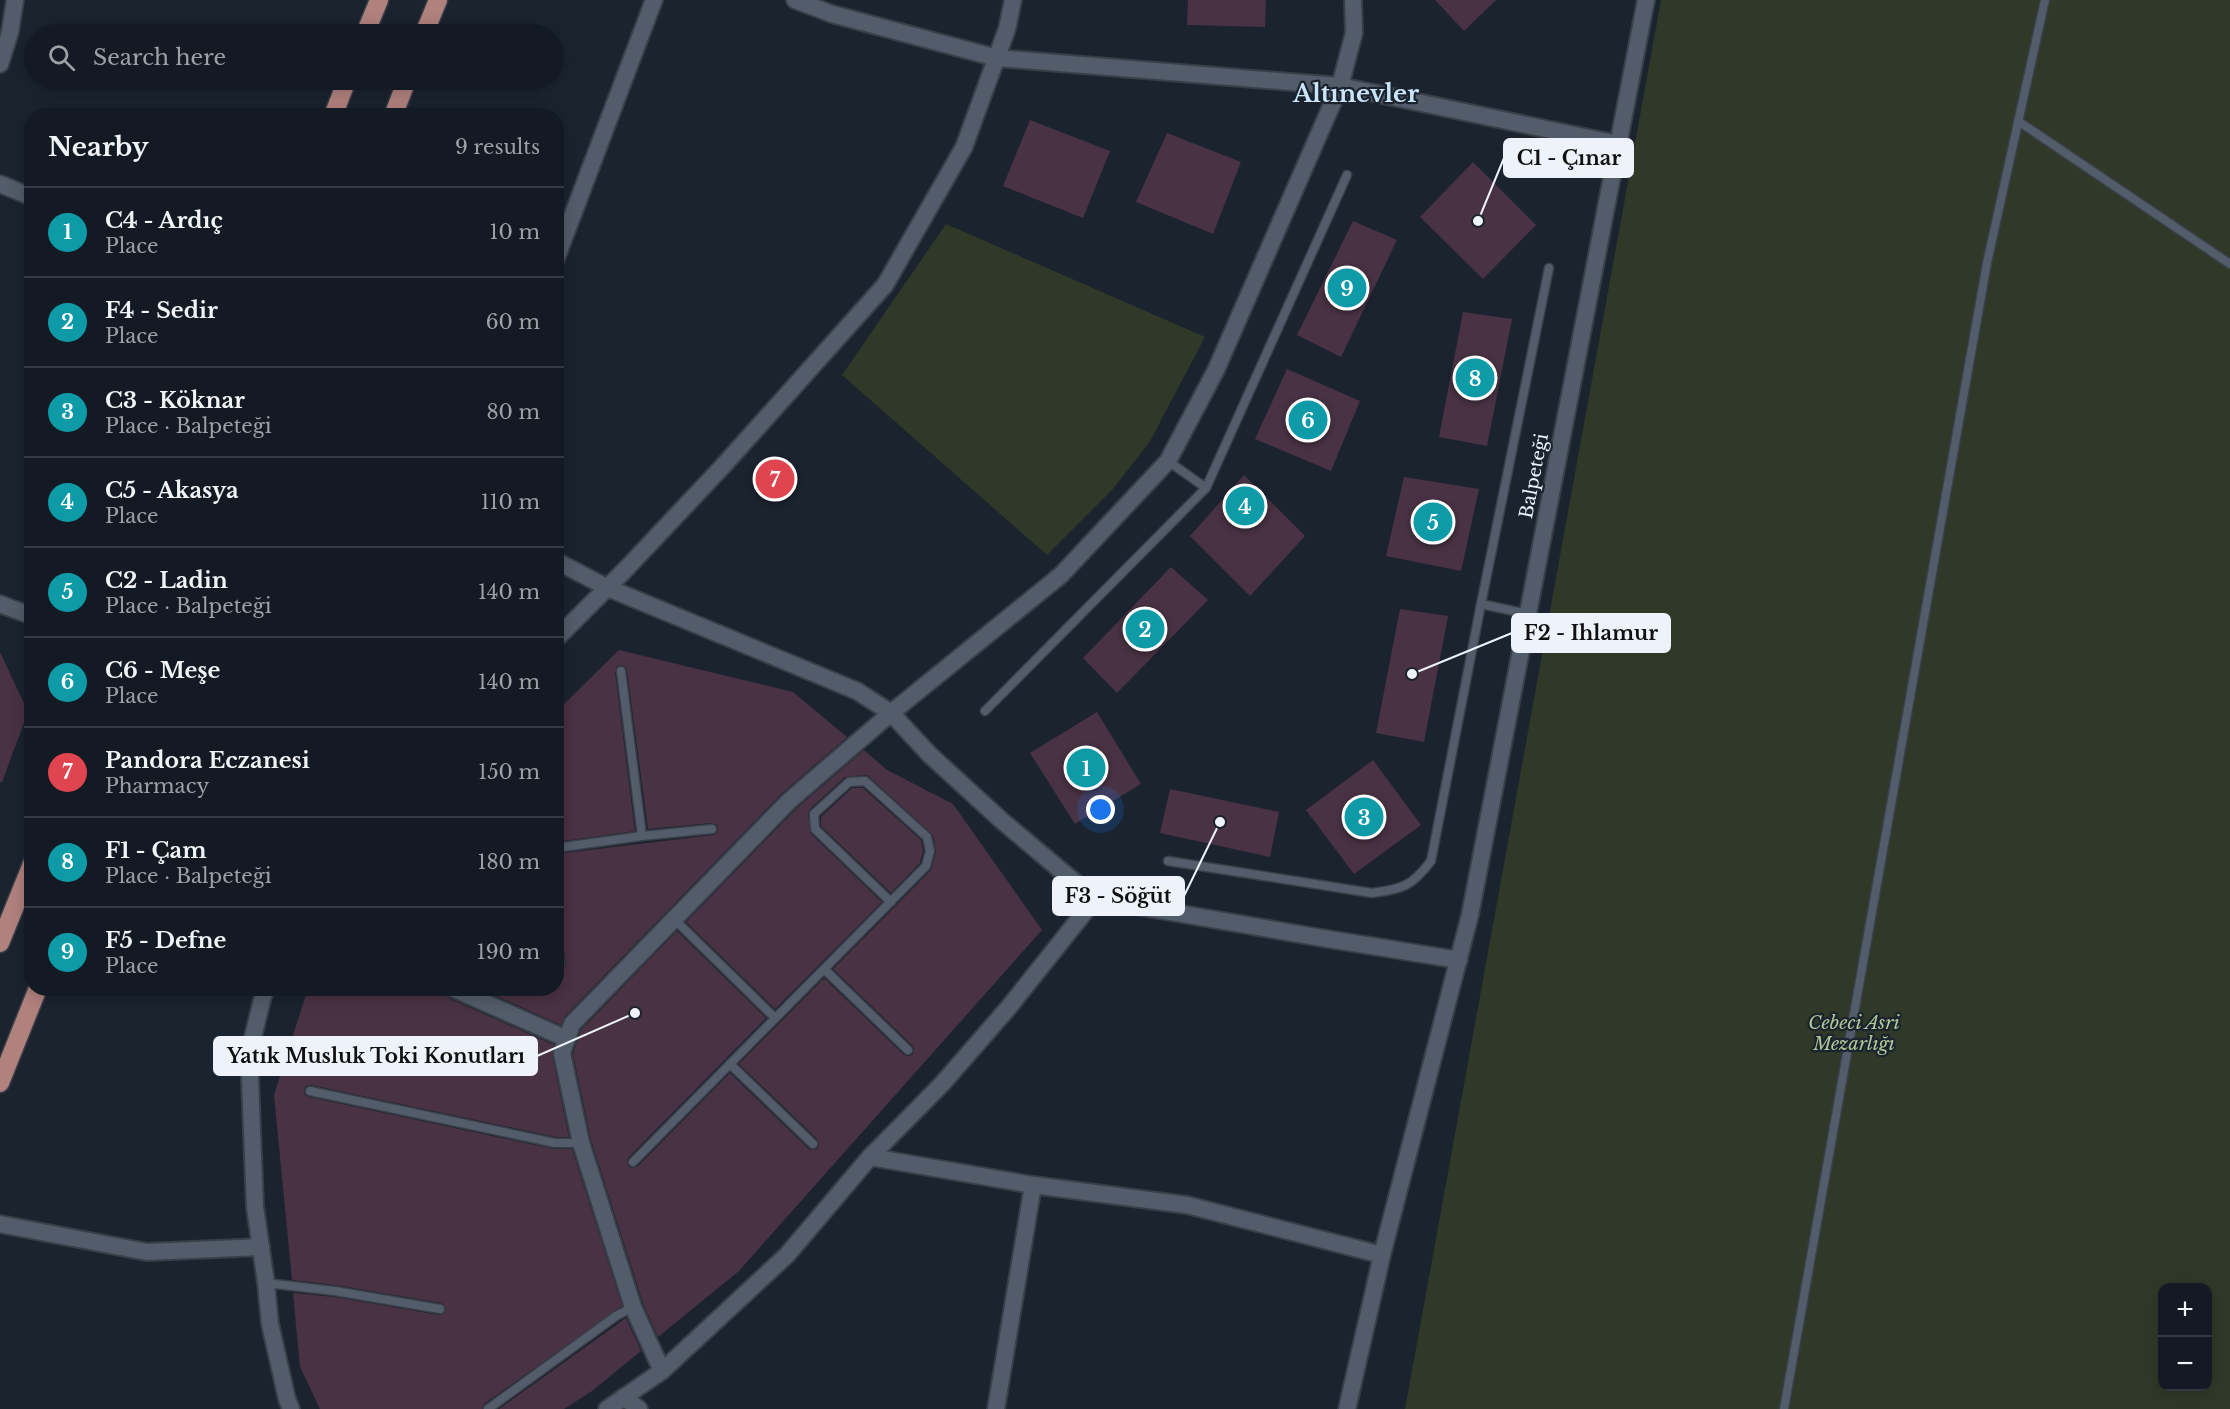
<!DOCTYPE html>
<meta charset="utf-8">
<style>
:root{--surface:#141a23;--page:#1d232b;--text:#f1f3f6;--muted:#9da1a6;--line:#333841;--accent:#77bff7}
body{margin:0;font-family:"Libre Baskerville",serif;background:var(--page);color:var(--text)}
.controls{position:absolute;right:18px;bottom:18px;display:grid;overflow:hidden;border-radius:12px;box-shadow:0 3px 15px #0003}
.controls button{width:54px;height:54px;display:grid;place-items:center;padding:0;border:0;border-bottom:2px solid var(--line);background:var(--surface);color:var(--text);font:30px sans-serif}
.you{position:absolute;left:1101px;top:810px;width:21px;height:21px;margin:-15px;border:4px solid #fff;border-radius:50%;background:#1a73e8;box-shadow:0 0 0 9px #1a73e833}
.badge{display:grid;place-items:center;width:39px;height:39px;border-radius:50%;background:var(--accent);color:#fff;font-size:20px;font-weight:700}
.pin{position:absolute;translate:-50% -50%;border:3px solid #fff;box-shadow:0 2px 6px #0006}
.list{margin:0;padding:0;list-style:none}
h2{display:flex;justify-content:space-between;align-items:center;height:78px;margin:0;padding:0 24px;font-size:26px}
h2 small{font-size:20px;font-weight:400;color:var(--muted)}
.list li{display:grid;grid-template-columns:39px 1fr auto;gap:18px;align-items:center;box-sizing:border-box;height:90px;padding:0 24px;border-top:2px solid var(--line)}
.list b{display:block;font-size:22px;white-space:nowrap}
.list p{margin:0;font-size:20px;white-space:nowrap;color:var(--muted)}
.list em{font-size:20px;font-style:normal;color:var(--muted)}
.icon{flex:none;width:33px;height:33px;fill:none;stroke:currentColor;stroke-width:2;stroke-linecap:round;stroke-linejoin:round}
.map{position:relative;flex:none;width:2230px;height:1409px;overflow:hidden}
.search{position:absolute;background:var(--surface);box-shadow:0 3px 15px #0003;left:24px;top:24px;width:540px;height:66px;display:flex;align-items:center;gap:15px;box-sizing:border-box;padding:0 21px;border-radius:33px;color:var(--muted);font-size:22px}
.panel{position:absolute;background:var(--surface);box-shadow:0 3px 15px #0003;left:24px;top:108px;width:540px;height:888px;border-radius:24px}
.map>svg:first-child{display:block}
.green{fill:#303927;fill-rule:evenodd}
.building{fill:#493243}
.lines{fill:none;stroke-linecap:round;stroke-linejoin:round}
.lane-casing{stroke:#393f49;stroke-width:11}
.street-casing{stroke:#393f49;stroke-width:20}
.primary-casing{stroke:#393f49;stroke-width:21}
.lane{stroke:#535c6a;stroke-width:8}
.street{stroke:#535c6a;stroke-width:16}
.primary{stroke:#b1817e;stroke-width:18}
.labels{text-anchor:middle;stroke-width:4.5;stroke-linejoin:round;paint-order:stroke}
.street-label{font-size:18px;fill:#eef3fb;stroke:#1b232f}
.park-label{font-size:18px;font-style:italic;fill:#b0c998;stroke:#1b232f}
.district-label{font-size:24px;font-weight:bold;fill:#cae4f9;stroke:#1b232f}
.leader{fill:none;stroke:#eef3fb;stroke-width:2}
.callout-dot{fill:#eef3fb;stroke:#1b232f;stroke-width:2}
.callout{fill:#eef3fb;stroke:#eef3fb;stroke-width:2}
.callout-label{font-size:20px;text-anchor:middle;font-weight:bold;fill:#111}
</style>
<div class="map">
<svg width="2230" height="1409" viewBox="0 0 2230 1409">
<rect width="100%" height="100%" fill="#1b232f"/>
<g class="green">
<path d="M1661,0H2230V1409H1405ZM2162,1288H2208V1386H2162Z"/>
<polygon points="946,224 1205,337 1149,443 1112,490 1047,555 842,375"/>
</g>
<g class="building">
<polygon points="1188,0 1266,0 1265,27 1187,25"/>
<polygon points="1435,0 1496,0 1464,31"/>
<polygon points="1030,120 1110,151 1083,218 1003,186"/>
<polygon points="1167,133 1241,162 1213,234 1136,202"/>
<polygon points="1473,162 1536,225 1483,279 1420,217"/>
<polygon points="1353,221 1397,240 1341,357 1297,335"/>
<polygon points="1463,312 1512,319 1487,446 1439,437"/>
<polygon points="1287,369 1360,401 1331,471 1255,439"/>
<polygon points="1244,475 1305,536 1250,596 1190,536"/>
<polygon points="1404,477 1479,489 1461,571 1386,556"/>
<polygon points="1171,567 1208,600 1117,693 1083,658"/>
<polygon points="1400,609 1448,616 1424,742 1376,733"/>
<polygon points="619,650 793,692 847,737 781,794 564,1017 561,1025 479,988 556,988 556,968 564,968 566,962 562,939 556,935 556,854 713,835 716,834 718,829 717,825 711,823 648,829 627,670 626,667 621,665 617,666 615,672 635,831 556,842 556,712"/>
<polygon points="0,652 28,712 2,782 0,782"/>
<polygon points="1097,712 1141,784 1075,824 1030,753"/>
<polygon points="864,750 887,770 953,804 1042,930 739,1271 658,1337 643,1303 591,1140 573,1054 581,1030 677,931 766,1018 628,1158 627,1161 628,1166 632,1168 638,1166 730,1073 809,1149 812,1150 817,1149 819,1145 817,1139 739,1064 824,978 904,1055 909,1056 913,1054 914,1049 912,1045 833,969 931,870 936,852 933,835 867,775 845,777 810,809 808,814 811,834 882,902 775,1009 686,922 796,809"/>
<polygon points="1373,760 1421,825 1354,874 1306,810"/>
<polygon points="852,788 863,788 921,840 923,851 920,863 891,893 821,826 821,817"/>
<polygon points="1170,789 1279,812 1270,857 1160,833"/>
<polygon points="308,988 442,988 448,998 554,1045 552,1055 569,1137 556,1137 311,1085 306,1086 304,1090 305,1095 309,1097 554,1149 572,1149 622,1306 484,1404 482,1409 320,1409 300,1367 293,1293 334,1297 439,1315 444,1313 446,1309 444,1305 441,1303 336,1285 292,1280 274,1095"/>
<polygon points="626,1318 641,1351 592,1391 564,1409 499,1409"/>
</g>
<g class="lines">
<g class="lane-casing">
<g id="lane">
<polyline points="2018,121 2230,264"/>
<polyline points="1168,461 1206,488 1347,175"/>
<polyline points="1528,614 1481,604 1549,268"/>
<polyline points="621,671 642,836"/>
<polyline points="985,711 1206,488"/>
<polyline points="556,848 642,836 712,829"/>
<path d="M1168,861L1372,893C1403,889 1412,886 1431,861L1481,604"/>
<polyline points="673,918 775,1018"/>
<polyline points="556,941 560,963"/>
<polyline points="824,969 908,1050"/>
<polyline points="730,1064 813,1144"/>
<polyline points="310,1091 555,1143 581,1143"/>
<polyline points="633,1162 926,866 930,851 927,837 865,781 849,782 814,814 815,829 891,902"/>
<polyline points="266,1283 335,1291 440,1309"/>
<polyline points="488,1409 616,1316 633,1307"/>
<polyline points="1784,1409 1987,263 2045,0"/>
</g>
</g>
<g class="street-casing">
<g id="street">
<polyline points="795,0 832,14 997,58 1340,86 1618,144"/>
<polyline points="0,64 10,32 15,0"/>
<polyline points="0,184 32,197"/>
<polyline points="556,259 654,0"/>
<polyline points="556,561 608,588 857,691 891,713 929,754 1001,820 1095,899"/>
<polyline points="0,604 32,616"/>
<polyline points="556,639 626,569 723,466 885,285 964,147 1007,29 1013,0"/>
<polyline points="267,988 263,996 249,1053 255,1207 266,1283 270,1324 287,1399 291,1409"/>
<polyline points="452,988 567,1039"/>
<polyline points="870,1157 1033,1185 1187,1205 1382,1255"/>
<polyline points="0,1224 147,1252 261,1247"/>
<polyline points="662,1371 633,1307 581,1143 562,1053 572,1024 789,801 891,713 1061,575 1168,461 1216,370 1340,86 1354,33 1353,0"/>
<polyline points="624,1397 639,1409"/>
<polyline points="607,1409 662,1371 787,1255 870,1157 942,1084 1009,1007 1095,899 1322,938 1459,960"/>
<polyline points="996,1409 1033,1185"/>
<polyline points="1347,1409 1382,1255 1470,915 1646,0"/>
</g>
</g>
<g class="primary-casing">
<g id="primary">
<polyline points="365,34 379,0"/>
<polyline points="424,34 438,0"/>
<polyline points="333,116 347,80"/>
<polyline points="393,116 407,80"/>
<polyline points="0,943 32,864"/>
<polyline points="0,1083 38,988"/>
</g>
</g>
<use href="#lane" class="lane"/>
<use href="#street" class="street"/>
<use href="#primary" class="primary"/>
</g>
<g class="labels">
<g class="street-label">
<text transform="translate(1534 476) rotate(-79)" y="6">Balpeteği</text>
</g>
<g class="park-label">
<text x="1854" y="1029">Cebeci Asri<tspan x="1854" dy="21">Mezarlığı</tspan></text>
</g>
<g class="district-label">
<text x="1356" y="102">Altınevler</text>
</g>
</g>
<path class="leader" d="M1478 221L1504 158M1412 674L1512 633M1220 822L1184 896M635 1013L537 1056"/>
<g class="callout-dot">
<circle cx="1478" cy="221" r="6"/>
<circle cx="1412" cy="674" r="6"/>
<circle cx="1220" cy="822" r="6"/>
<circle cx="635" cy="1013" r="6"/>
</g>
<g class="callout">
<rect x="1504" y="139" width="129" height="38" rx="6"/>
<rect x="1512" y="614" width="158" height="38" rx="6"/>
<rect x="1053" y="877" width="131" height="38" rx="6"/>
<rect x="214" y="1037" width="323" height="38" rx="6"/>
</g>
<g class="callout-label">
<text x="1569" y="165">C1 - Çınar</text>
<text x="1591" y="640">F2 - Ihlamur</text>
<text x="1118" y="903">F3 - Söğüt</text>
<text x="376" y="1063">Yatık Musluk Toki Konutları</text>
</g>
</svg>
<div class="controls">
<button>+</button>
<button>−</button>
</div>
<div class="you"></div>
<div class="pin badge" style="left:1086px;top:768px;background:#0f9aa8">1</div>
<div class="pin badge" style="left:1145px;top:629px;background:#0f9aa8">2</div>
<div class="pin badge" style="left:1364px;top:817px;background:#0f9aa8">3</div>
<div class="pin badge" style="left:1245px;top:506px;background:#0f9aa8">4</div>
<div class="pin badge" style="left:1433px;top:522px;background:#0f9aa8">5</div>
<div class="pin badge" style="left:1308px;top:420px;background:#0f9aa8">6</div>
<div class="pin badge" style="left:775px;top:479px;background:#e0444e">7</div>
<div class="pin badge" style="left:1475px;top:378px;background:#0f9aa8">8</div>
<div class="pin badge" style="left:1347px;top:288px;background:#0f9aa8">9</div>
<div class="search"><svg class="icon" aria-label="search" viewBox="0 0 24 24"><circle cx="10" cy="10" r="6"/><path d="M15 15l6 6"/></svg>Search here</div>
<section class="panel">
<h2>Nearby<small>9 results</small></h2>
<ul class="list">
<li><span class="badge" style="background:#0f9aa8">1</span><div><b>C4 - Ardıç</b><p>Place</p></div><em>10 m</em></li>
<li><span class="badge" style="background:#0f9aa8">2</span><div><b>F4 - Sedir</b><p>Place</p></div><em>60 m</em></li>
<li><span class="badge" style="background:#0f9aa8">3</span><div><b>C3 - Köknar</b><p>Place · Balpeteği</p></div><em>80 m</em></li>
<li><span class="badge" style="background:#0f9aa8">4</span><div><b>C5 - Akasya</b><p>Place</p></div><em>110 m</em></li>
<li><span class="badge" style="background:#0f9aa8">5</span><div><b>C2 - Ladin</b><p>Place · Balpeteği</p></div><em>140 m</em></li>
<li><span class="badge" style="background:#0f9aa8">6</span><div><b>C6 - Meşe</b><p>Place</p></div><em>140 m</em></li>
<li><span class="badge" style="background:#e0444e">7</span><div><b>Pandora Eczanesi</b><p>Pharmacy</p></div><em>150 m</em></li>
<li><span class="badge" style="background:#0f9aa8">8</span><div><b>F1 - Çam</b><p>Place · Balpeteği</p></div><em>180 m</em></li>
<li><span class="badge" style="background:#0f9aa8">9</span><div><b>F5 - Defne</b><p>Place</p></div><em>190 m</em></li>
</ul>
</section>
</div>
